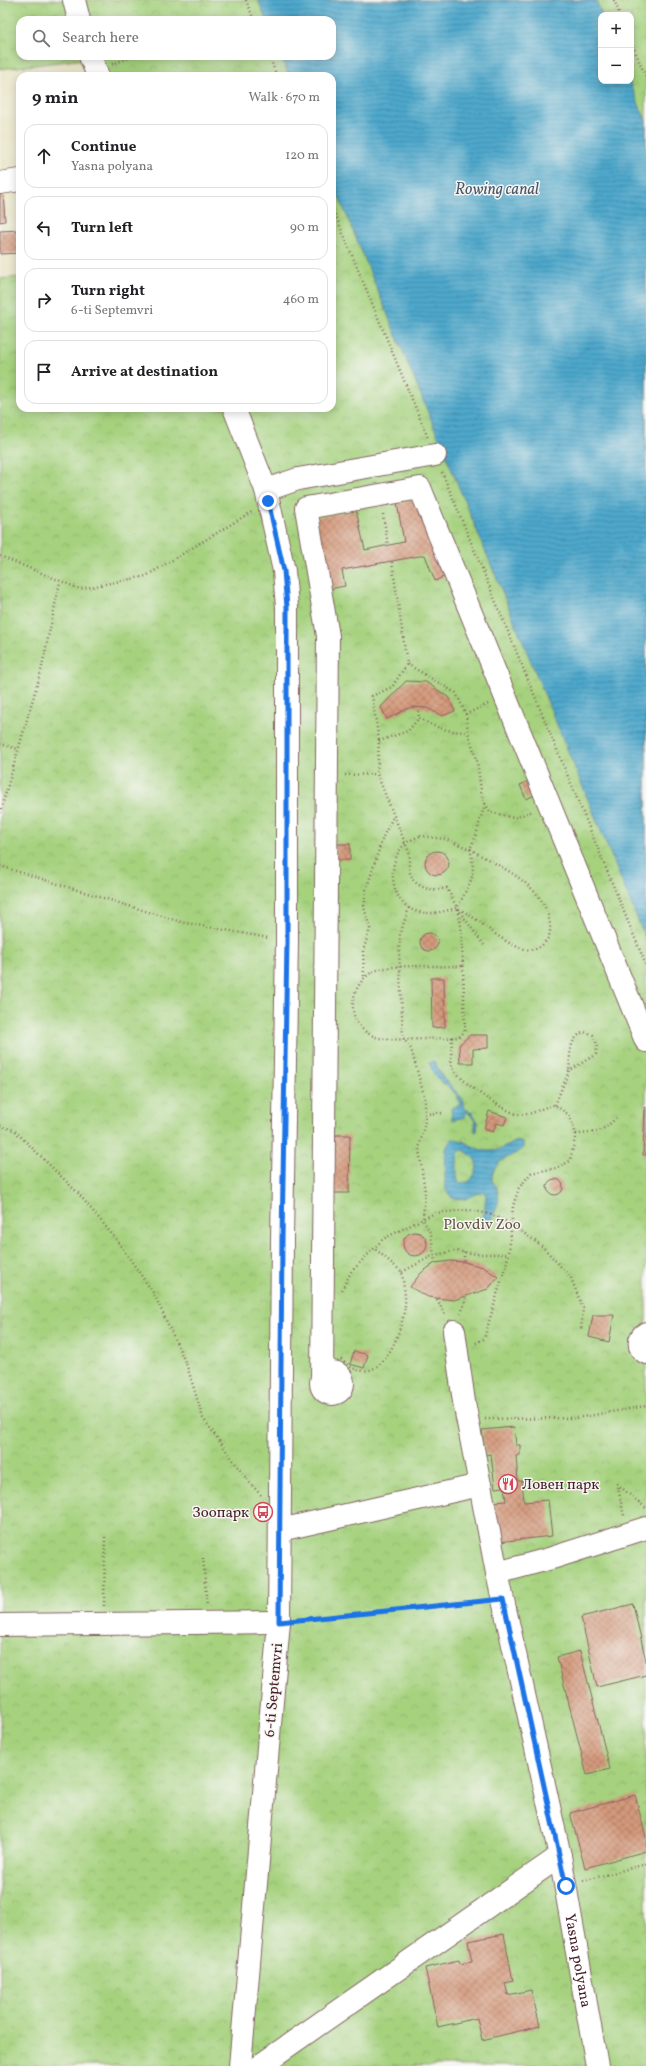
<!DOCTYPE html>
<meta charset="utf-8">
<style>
:root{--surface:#fff;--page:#f6f6f6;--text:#202124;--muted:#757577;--line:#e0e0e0}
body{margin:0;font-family:Vollkorn,serif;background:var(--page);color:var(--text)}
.controls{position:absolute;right:12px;top:12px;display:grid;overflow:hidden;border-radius:8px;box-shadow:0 2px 10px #0003}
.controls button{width:36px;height:36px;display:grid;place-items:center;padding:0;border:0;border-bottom:1px solid var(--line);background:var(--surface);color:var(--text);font:20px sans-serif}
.stop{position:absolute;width:12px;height:12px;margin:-9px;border:3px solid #1a73e8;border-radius:50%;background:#fff}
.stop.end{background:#1a73e8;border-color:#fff;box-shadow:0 1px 4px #0008}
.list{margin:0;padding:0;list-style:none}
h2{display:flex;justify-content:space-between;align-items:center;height:52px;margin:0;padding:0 16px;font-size:17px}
h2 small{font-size:13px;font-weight:400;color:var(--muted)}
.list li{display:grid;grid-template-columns:26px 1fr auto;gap:12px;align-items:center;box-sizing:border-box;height:64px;margin:0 8px 8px;padding:0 8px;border:1px solid var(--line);border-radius:12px}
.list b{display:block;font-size:15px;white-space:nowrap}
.list p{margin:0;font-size:13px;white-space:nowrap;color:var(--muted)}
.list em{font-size:13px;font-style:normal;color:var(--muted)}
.icon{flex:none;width:22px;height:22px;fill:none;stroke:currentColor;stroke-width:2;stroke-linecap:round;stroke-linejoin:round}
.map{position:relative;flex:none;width:646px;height:2066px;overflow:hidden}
.search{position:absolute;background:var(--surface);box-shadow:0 2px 10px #0003;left:16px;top:16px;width:320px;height:44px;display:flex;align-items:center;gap:10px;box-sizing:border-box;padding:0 14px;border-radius:12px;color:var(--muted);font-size:15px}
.panel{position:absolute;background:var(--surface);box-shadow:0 2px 10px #0003;left:16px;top:72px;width:320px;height:340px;border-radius:12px}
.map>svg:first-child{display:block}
.park{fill:url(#park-crowns);stroke:#787854;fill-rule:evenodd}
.water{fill:url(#water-rules);stroke:#4c647c;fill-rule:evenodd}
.building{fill:url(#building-cross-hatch)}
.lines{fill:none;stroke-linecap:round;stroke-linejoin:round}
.minor-casing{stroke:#826461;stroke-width:24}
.path{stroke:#826461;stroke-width:2.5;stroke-dasharray:1 3;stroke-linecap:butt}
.minor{stroke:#fff;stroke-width:22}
.route{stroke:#1a73e8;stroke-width:5}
.labels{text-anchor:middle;stroke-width:3;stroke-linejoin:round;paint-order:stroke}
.park-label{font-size:15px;fill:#654;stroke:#f6f6f2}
.poi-label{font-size:15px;fill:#4a1f2b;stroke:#f6f6f2;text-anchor:start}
.street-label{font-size:15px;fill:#4a1f2b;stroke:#f6f6f2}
.water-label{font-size:16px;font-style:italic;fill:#4c566b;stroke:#f6f6f2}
</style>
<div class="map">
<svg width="646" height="2066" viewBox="0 0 646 2066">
<defs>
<pattern id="park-crowns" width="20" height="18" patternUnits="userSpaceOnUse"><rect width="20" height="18" fill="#a6d27e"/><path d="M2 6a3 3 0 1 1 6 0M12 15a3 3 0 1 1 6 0" fill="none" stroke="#90b46d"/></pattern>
<pattern id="water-rules" width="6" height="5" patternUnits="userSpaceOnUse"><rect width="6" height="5" fill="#4ea8cc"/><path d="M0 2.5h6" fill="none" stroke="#4388a6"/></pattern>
<pattern id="building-cross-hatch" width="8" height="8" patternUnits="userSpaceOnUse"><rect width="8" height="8" fill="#d49a7c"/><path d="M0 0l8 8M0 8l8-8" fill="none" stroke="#ae7d66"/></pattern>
</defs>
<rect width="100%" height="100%" fill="#f6f6f2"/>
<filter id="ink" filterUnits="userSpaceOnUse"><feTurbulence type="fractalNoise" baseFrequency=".025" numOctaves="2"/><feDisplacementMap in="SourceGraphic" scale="8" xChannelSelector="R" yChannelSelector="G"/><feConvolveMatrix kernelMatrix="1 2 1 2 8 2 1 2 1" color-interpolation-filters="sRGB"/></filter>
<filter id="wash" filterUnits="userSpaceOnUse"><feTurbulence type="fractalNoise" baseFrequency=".012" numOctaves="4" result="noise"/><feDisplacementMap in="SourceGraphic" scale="16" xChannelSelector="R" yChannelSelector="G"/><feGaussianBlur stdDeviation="0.9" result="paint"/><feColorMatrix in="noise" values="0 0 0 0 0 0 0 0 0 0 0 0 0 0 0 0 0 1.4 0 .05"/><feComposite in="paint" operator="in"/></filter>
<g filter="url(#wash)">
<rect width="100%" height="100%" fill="#e9e4c5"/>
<path class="park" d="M0,0H646V2066H0V279L20,277V408H332V76H91L85,59L0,69ZM601,15H631V81H601ZM20,20H332V56H20Z"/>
<g class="water">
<polygon points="258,0 596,0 602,15 601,81 629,81 646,121 646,940 332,180 332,76 289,76 281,56 332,56 332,20 266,20"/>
<polygon points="434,1061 443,1078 463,1099 464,1108 472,1112 478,1122 477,1131 475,1132 475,1121 469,1113 465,1112 465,1117 452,1120 451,1108 461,1104 456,1094 435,1076 429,1063"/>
<path d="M451,1139C466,1138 475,1152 490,1151C499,1151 509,1145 517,1141L523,1143V1149C509,1159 492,1159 492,1181C504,1195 498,1209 488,1224L481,1225L479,1221L484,1214L486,1195L483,1191L466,1199L452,1198L445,1188V1179L446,1149ZM463,1150C479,1159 481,1168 469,1182L459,1183C455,1172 457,1162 459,1151Z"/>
</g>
<g id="blocks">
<g class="building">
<polygon points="0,190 3,190 5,221 0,222"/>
<polygon points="20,230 20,253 0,254 0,231"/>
<polygon points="418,499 449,574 435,581 425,555 342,570 345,586 329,589 316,517 356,510 365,550 404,542 397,503"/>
<polygon points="406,681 426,682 448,697 455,711 442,716 427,708 411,707 387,719 381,707"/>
<polygon points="533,779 539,793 526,799 520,785"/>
<rect x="335" y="844" width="15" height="16"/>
<circle cx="437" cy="863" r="12"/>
<circle cx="429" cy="942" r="9"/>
<polygon points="431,978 444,978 445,1027 432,1028"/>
<polygon points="470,1035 488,1035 488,1048 473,1049 473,1063 460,1063 459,1045"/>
<polygon points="645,1107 646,1107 646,1155 643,1155"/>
<polygon points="489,1111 507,1117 504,1125 496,1123 493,1132 484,1129"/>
<polygon points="330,1135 350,1135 349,1193 329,1193"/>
<circle cx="555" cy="1187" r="8"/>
<circle cx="415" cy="1244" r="12"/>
<polygon points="450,1261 464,1262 483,1267 498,1277 488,1289 454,1300 428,1297 410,1287 421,1273 435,1263"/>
<polygon points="593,1315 614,1315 609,1342 589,1337"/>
<polygon points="354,1351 368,1355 364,1368 350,1364"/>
<polygon points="514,1427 516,1445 520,1445 520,1455 516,1456 518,1481 522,1481 524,1502 548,1500 552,1536 498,1542 494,1502 506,1501 504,1487 495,1488 491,1454 485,1455 482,1430"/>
<polygon points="633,1604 646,1661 646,1675 597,1687 581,1617"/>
<polygon points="580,1651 610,1769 587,1775 557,1657"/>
<polygon points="635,1795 646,1837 646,1851 585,1868 570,1813"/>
<polygon points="504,1934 513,1981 505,1983 508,1995 531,1990 540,2026 482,2040 477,2018 438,2027 425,1968 459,1960 460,1964 472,1962 468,1941"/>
</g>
</g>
</g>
<g filter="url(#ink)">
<use href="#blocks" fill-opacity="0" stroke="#826461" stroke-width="1"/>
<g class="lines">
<g class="minor-casing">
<g id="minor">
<polyline points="74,0 79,20"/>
<polyline points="90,56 98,76"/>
<polyline points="0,183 20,180"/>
<polyline points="234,408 266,490 284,571 287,607 287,941 282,1239 279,1622 240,2066"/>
<polyline points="266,490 298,479 435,455"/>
<polyline points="454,1331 464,1402 497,1573 552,1558 646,1528"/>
<path d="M646,1333C638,1338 637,1348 646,1353"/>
<circle cx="332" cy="1383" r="11"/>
<polyline points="322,1383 328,636 306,508 420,488 646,1041"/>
<polyline points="280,1530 480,1485"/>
<path id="s1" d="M497,1573L560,1856L597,2066"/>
<polyline points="0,1625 279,1622"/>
<polyline points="259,2066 560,1856"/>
</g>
</g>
<g class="path">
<polyline points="246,0 254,20"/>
<polyline points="614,0 620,15"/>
<polyline points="242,20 252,17"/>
<polyline points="631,42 646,77"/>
<polyline points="269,56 277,76"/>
<polyline points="112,64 135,56"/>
<polyline points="332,207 428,438"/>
<polyline points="442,472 646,965"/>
<polyline points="383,514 388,545"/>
<polyline points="0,556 80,589 146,576 253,511"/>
<path d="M392,562L407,664L392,687L372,696L379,741L377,774L410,855C404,881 422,894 447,888L457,908L484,945"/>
<polyline points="407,664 456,693 466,714"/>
<polyline points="488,704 466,714 468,732 477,761 482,798 490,812 514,818 533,811"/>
<polyline points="418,707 419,718"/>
<path d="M379,741L408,731L419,718C436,728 448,732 468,732"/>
<polyline points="0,744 18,749"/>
<polyline points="345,775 377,774"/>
<polyline points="0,813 41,671 60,582"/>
<path d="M420,836L445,839L470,849C477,877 470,883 457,908C442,912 424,917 409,908C389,895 388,861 404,845C407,841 415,838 420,836Z"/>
<polyline points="0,866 181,922 269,938"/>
<polyline points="409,908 400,934 399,952 403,1038 411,1049 425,1099 425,1121 419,1149 425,1192 423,1220 431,1234 435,1263"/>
<polyline points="458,909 461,926 463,966"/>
<path d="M459,909C482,920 499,942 524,949C532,951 540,949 545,942C551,936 551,927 549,919C541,882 499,867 470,849L476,835L485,803"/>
<path d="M463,966L465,1031L459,1037C443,1038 388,1042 376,1037C356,1030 349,1013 355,993C360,981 367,973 380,969C403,964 439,967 463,966Z"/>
<polyline points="364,976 363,951 370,929 364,907 366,890 383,837 393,817"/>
<path d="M452,1037C452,1046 450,1056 452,1065C456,1080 502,1110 517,1114C532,1117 542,1106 555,1105L569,1115L576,1134L570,1161L557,1168L531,1173L519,1188L513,1206L509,1254L484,1339L474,1344"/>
<path d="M555,1105L569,1071L596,1054L597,1045L593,1035L584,1032C567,1040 571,1055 569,1071"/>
<polyline points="425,1114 444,1113"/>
<polyline points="0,1126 14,1130 78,1193 116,1239 154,1294 187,1366 203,1418 248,1481 261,1495"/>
<path d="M576,1134C596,1133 602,1132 616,1118"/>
<polyline points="464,1252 464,1262"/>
<polyline points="402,1272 434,1255 455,1251 478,1254 509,1254"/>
<polyline points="342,1290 351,1272 383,1239 435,1213 469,1210 490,1214 511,1224 542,1246 571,1278 583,1308 581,1331"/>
<polyline points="437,1299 445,1315"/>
<polyline points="461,1314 466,1298"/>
<path d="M341,1359C378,1396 401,1337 405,1306C406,1295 403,1283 402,1272L374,1248"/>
<polyline points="485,1419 576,1418 646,1406"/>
<polyline points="617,1483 624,1516"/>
<polyline points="617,1484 646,1508"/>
<polyline points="203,1558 207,1605"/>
<polyline points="104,1606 105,1537"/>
<polyline points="298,1620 484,1601"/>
<polyline points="583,1881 646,1864"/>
</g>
<use href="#minor" class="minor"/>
</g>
</g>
<g class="lines" filter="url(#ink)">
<polyline class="route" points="268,501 284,571 287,607 287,942 282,1239 279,1622 503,1599 566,1886"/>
</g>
<defs>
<g id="restaurant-ring" transform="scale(1)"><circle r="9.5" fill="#f6f6f2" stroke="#d1495b" stroke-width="1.5"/><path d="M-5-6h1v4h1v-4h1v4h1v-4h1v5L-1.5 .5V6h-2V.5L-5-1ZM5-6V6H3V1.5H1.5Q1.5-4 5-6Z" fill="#d1495b"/></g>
<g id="bus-ring" transform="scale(1)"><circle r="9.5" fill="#f6f6f2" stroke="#d1495b" stroke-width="1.5"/><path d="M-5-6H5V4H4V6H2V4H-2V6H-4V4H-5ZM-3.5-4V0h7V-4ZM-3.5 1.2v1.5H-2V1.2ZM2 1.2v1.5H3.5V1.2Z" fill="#d1495b"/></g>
</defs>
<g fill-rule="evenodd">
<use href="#restaurant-ring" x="508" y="1484"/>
<use href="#bus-ring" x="263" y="1512"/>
</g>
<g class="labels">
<g class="park-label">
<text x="482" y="1229">Plovdiv Zoo</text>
</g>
<g class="poi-label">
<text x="522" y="1489">Ловен парк</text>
<text x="249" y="1517" text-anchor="end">Зоопарк</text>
</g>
<g class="street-label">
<text transform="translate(273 1690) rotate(-85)" y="5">6-ti Septemvri</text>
<text dy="5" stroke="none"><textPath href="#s1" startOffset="396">Yasna polyana</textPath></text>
</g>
<g class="water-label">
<text x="497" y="194">Rowing canal</text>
</g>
</g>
</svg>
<div class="controls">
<button>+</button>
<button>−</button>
</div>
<div class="stop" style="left:566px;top:1886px"></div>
<div class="stop end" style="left:268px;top:501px"></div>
<div class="search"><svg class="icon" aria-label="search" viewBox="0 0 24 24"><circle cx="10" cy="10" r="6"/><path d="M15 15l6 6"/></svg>Search here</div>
<section class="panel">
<h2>9 min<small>Walk · 670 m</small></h2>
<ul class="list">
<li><svg class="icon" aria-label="ahead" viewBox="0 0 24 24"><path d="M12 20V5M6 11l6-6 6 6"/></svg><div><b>Continue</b><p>Yasna polyana</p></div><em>120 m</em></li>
<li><svg class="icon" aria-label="left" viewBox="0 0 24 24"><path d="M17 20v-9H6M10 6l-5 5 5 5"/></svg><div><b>Turn left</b></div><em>90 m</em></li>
<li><svg class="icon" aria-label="right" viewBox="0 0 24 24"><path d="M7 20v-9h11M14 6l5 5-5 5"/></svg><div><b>Turn right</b><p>6-ti Septemvri</p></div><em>460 m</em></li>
<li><svg class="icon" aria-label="arrive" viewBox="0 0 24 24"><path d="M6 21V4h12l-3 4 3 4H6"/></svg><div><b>Arrive at destination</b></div></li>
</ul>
</section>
</div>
